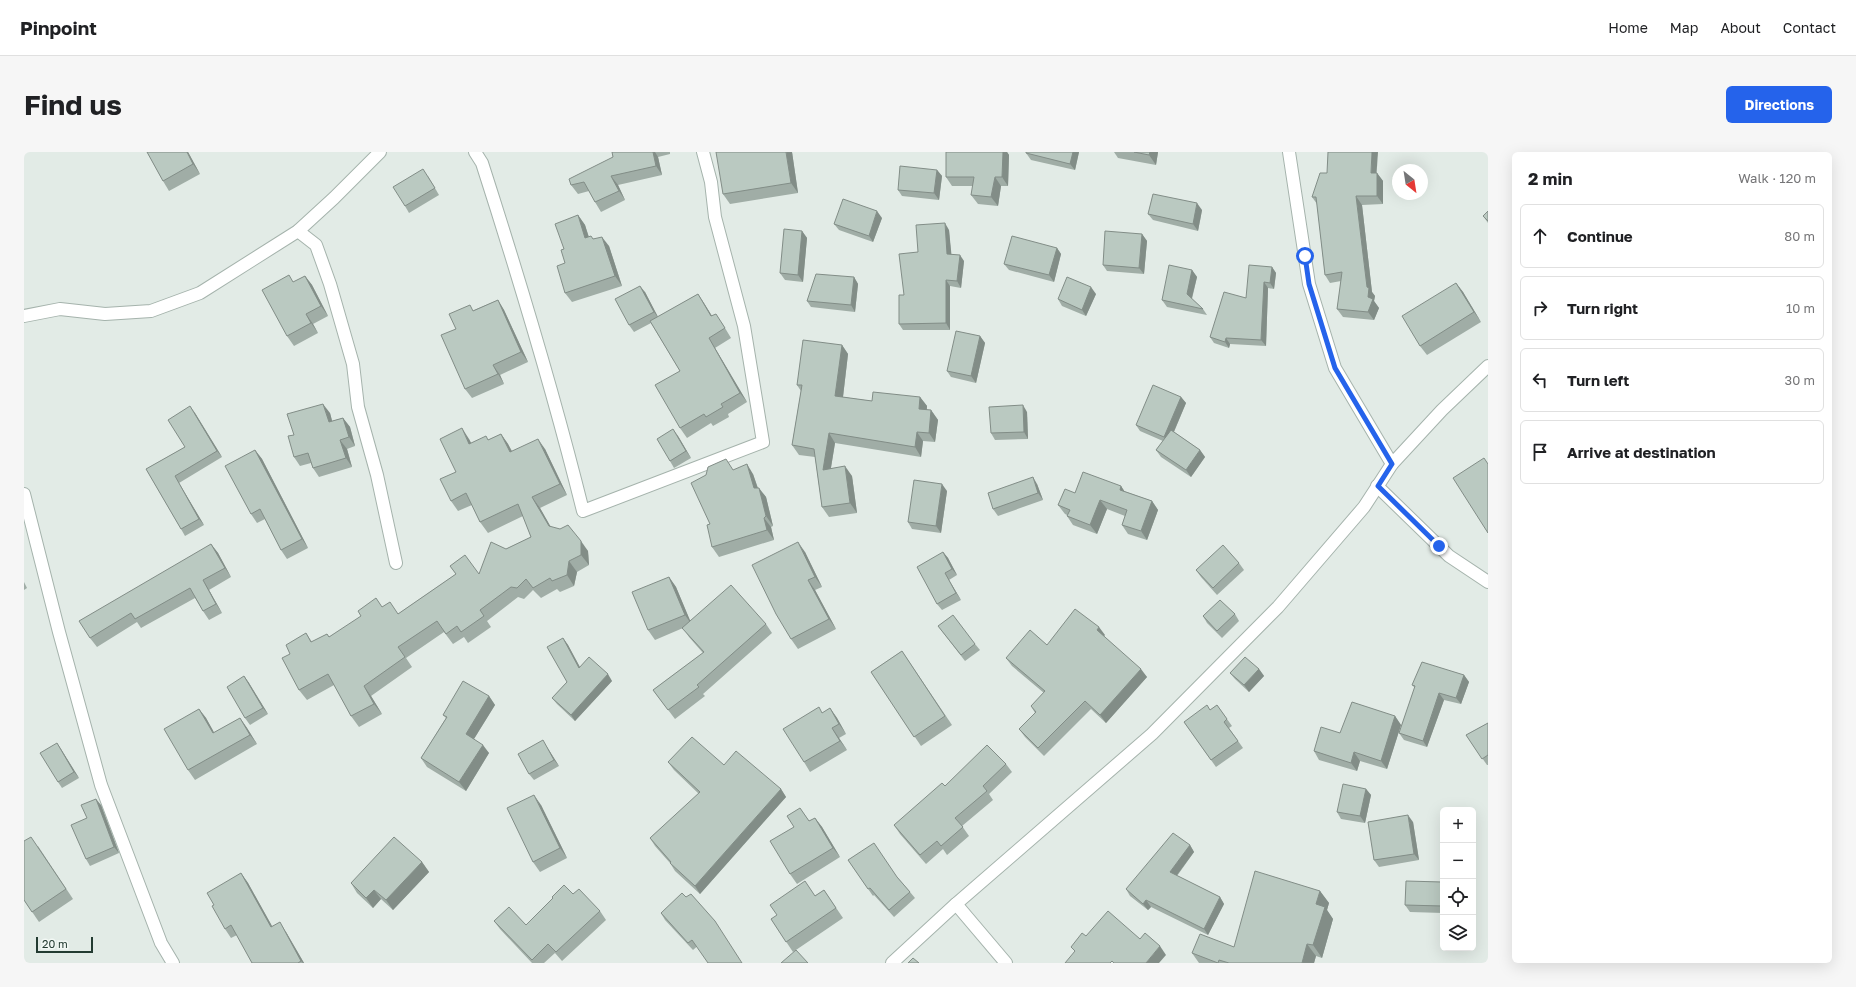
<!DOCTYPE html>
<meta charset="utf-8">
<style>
:root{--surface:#fff;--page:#f6f6f6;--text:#202124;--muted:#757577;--line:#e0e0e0;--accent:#2563eb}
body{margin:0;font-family:"Golos Text",sans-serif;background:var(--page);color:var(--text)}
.controls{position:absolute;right:12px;bottom:12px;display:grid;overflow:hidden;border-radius:6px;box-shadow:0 4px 16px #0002}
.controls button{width:36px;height:36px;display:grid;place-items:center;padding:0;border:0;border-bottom:1px solid var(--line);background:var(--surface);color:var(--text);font:20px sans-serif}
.compass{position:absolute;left:1368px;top:12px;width:36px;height:36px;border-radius:50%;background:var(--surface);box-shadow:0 4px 16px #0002;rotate:150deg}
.scale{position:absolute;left:12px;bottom:10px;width:57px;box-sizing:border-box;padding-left:4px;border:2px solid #233b31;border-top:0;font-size:11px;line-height:14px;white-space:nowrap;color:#233b31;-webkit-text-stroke:3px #f2f8f4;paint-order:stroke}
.stop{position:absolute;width:12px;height:12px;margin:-9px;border:3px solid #2563eb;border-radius:50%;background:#fff}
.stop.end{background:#2563eb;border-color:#fff;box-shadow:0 1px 4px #0008}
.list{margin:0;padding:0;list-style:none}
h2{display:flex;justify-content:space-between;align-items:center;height:52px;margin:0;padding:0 16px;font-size:17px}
h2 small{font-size:13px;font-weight:400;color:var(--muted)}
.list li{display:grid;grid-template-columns:26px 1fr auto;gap:12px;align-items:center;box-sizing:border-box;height:64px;margin:0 8px 8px;padding:0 8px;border:1px solid var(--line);border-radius:6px}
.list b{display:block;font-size:15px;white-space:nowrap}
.list em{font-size:13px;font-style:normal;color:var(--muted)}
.icon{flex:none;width:22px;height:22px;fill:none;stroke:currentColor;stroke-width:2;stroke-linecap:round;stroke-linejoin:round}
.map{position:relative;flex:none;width:1464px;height:811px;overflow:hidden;border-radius:6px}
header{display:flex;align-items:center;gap:24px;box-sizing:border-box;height:56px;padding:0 20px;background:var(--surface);border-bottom:1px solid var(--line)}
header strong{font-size:19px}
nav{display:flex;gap:22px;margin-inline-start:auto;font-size:14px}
.intro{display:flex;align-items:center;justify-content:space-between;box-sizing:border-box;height:96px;padding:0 24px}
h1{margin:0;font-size:28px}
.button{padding:10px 18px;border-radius:6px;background:var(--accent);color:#fff;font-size:14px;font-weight:700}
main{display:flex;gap:24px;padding:0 24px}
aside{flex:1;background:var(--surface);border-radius:6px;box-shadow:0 4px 16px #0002}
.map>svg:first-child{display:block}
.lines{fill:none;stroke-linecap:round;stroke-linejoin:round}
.minor-casing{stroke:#a5b3ac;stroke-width:14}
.minor{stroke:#fff;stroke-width:12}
.wall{fill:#a0ada6}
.shaded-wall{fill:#828d87}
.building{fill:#bac9c1;stroke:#828d87}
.route{stroke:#2563eb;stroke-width:5}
</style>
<header>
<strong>Pinpoint</strong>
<nav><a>Home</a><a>Map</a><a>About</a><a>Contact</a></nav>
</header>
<div class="intro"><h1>Find us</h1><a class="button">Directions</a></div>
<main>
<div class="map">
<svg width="1464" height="811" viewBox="0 0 1464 811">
<rect width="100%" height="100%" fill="#e2ebe6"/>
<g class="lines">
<g class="minor-casing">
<g id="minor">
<path d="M451,0L458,11C495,126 530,242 559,359L739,290L720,174L691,65L687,30L679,0"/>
<polyline points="1265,0 1285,132 1311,216 1368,312"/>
<polyline points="274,79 292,93 306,132 329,212 334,255 353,323 372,411"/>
<polyline points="0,164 36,157 81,162 127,159 176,141 274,79 310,46 356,0"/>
<polyline points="1353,334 1425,404 1464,430"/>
<polyline points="0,342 35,480 77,633 137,791 149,811"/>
<polyline points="932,752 982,811"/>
<polyline points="868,811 932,752 1128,582 1254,455 1340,355 1368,312 1418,258 1464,214"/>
</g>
</g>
<use href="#minor" class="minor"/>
</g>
<g class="wall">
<polygon points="123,0 164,0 176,22 145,39 139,29"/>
<polygon points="588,0 646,0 646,2 634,5 638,23 594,33 601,48 577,60 571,50 565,39 554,42 547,33 589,5"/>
<polygon points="768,0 774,41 706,52 699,42"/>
<polygon points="922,0 983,0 985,3 984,34 977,34 974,54 954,52 947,43 949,34 928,34 922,25"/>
<polygon points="1002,0 1055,0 1051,18 1007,8 1002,1"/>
<polygon points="1090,0 1134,0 1132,13 1094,6"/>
<polygon points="913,18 918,24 915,48 878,44 874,38"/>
<polygon points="1353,21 1359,29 1359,52 1338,53 1348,140 1351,144 1350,149 1355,156 1350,168 1319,165 1313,157 1317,129 1306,131 1301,123 1293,52 1288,45"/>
<polygon points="404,24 415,43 385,61 381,54"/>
<polygon points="1178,58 1174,79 1129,68 1124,62"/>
<polygon points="1464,59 1464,71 1459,64"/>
<polygon points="554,63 561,73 565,85 585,94 598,134 548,150 541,141 541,111 540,97"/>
<polygon points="858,66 849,90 815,78 810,72"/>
<polygon points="925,78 927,102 940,109 937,136 926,134 926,178 879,178 875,172 880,143 894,100"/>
<polygon points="778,79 783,86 779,130 761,128 756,121"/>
<polygon points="1118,82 1123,89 1120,122 1083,119 1079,113"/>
<polygon points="1033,96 1037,102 1030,130 985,118 980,112"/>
<polygon points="1248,115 1252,121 1250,137 1244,136 1242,194 1206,192 1205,196 1190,191 1186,185 1222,146"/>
<polygon points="1168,118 1173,125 1168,147 1179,157 1183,163 1143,155 1138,148"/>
<polygon points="281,124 288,133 304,164 289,172 294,181 270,194 263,184 270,130"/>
<polygon points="830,125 834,132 831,160 787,155 783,149"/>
<polygon points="1432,131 1439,140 1457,170 1403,203 1396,194"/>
<polygon points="621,140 634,165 674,142 688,164 698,171 707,186 691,196 723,250 704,262 705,265 689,274 687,271 663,286 656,276 656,219 627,171 610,180 605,173"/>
<polygon points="1072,142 1062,164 1038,154 1034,147"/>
<polygon points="474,148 480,158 504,210 476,223 480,232 448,246 441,237 432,177 450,158"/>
<polygon points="956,184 961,191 952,231 927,225 923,219"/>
<polygon points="818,193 824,202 819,245 848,249 896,245 903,254 903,258 907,258 914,268 911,290 899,289 897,305 811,291 807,316 828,324 833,361 805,365 798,355 791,305 775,303 768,293 777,239 773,233"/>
<polygon points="1157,245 1162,251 1150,280 1176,298 1181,305 1167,325 1137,305 1132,298 1139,289 1116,279 1112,273"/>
<polygon points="1003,260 1004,287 971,288 967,281"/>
<polygon points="171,261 198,305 155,331 180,373 161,384 157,377 122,317 161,295"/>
<polygon points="306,261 308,269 319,266 326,275 331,294 323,297 328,315 295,325 289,316 287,311 276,314 270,305 270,283"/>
<polygon points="477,282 484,292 488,299 521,297 543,343 516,356 526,374 564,399 565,413 553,420 550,434 536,440 533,437 517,446 509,438 500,447 494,445 463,469 467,475 444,491 440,485 429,492 420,480 382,506 388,515 347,544 358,562 335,575 327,564 310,533 283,548 275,538 266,502 282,481 288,490 303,482 305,485 358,455 374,462 432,422 426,414 455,422 482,397 507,385 499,364 464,381 456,370 448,353 434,359 427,349 432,320 445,287 447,291 464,288"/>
<polygon points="654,284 667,306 650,316 646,309"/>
<polygon points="231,298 238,307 284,396 263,407 257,398 241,367 233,371 227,362"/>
<polygon points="710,318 729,322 734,336 742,345 749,374 747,375 750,388 695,405 688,395 686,372"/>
<polygon points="1013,332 1019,348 974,364 969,357"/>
<polygon points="1097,334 1100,339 1128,349 1134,358 1123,388 1104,382 1098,373 1101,364 1083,357 1073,382 1049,373 1043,364 1043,363 1041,362 1034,353 1051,341"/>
<polygon points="923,339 917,381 888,377 884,370"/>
<polygon points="187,392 194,401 207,425 185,438 198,461 185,468 179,459 171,446 117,476 113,470 73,495 66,486"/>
<polygon points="781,400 798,435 791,438 812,477 774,497 767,487"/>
<polygon points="919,400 924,406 933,423 925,428 937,448 918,458 913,452"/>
<polygon points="1215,411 1220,418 1193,443 1177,425 1172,418"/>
<polygon points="645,425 652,435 666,469 742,472 748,481 679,542 681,544 651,567 629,538 679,501 665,485 659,476 631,488 624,478"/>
<polygon points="0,430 3,436 0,438"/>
<polygon points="1211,462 1215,469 1198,486 1183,471 1179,464"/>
<polygon points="914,474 951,492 956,498 941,509"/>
<polygon points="1081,483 1080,484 1123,525 1082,571 1067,557 1020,604 1001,585 995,577 1011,561 1007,554 1020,541 988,514 982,506 1023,493"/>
<polygon points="539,486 544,493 556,515 588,529 551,569 533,552 528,546 543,530"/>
<polygon points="878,499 928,573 897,594 847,520"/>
<polygon points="1235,517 1240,524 1225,540 1211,527 1206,521"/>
<polygon points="1440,523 1445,530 1437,552 1420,548 1403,595 1380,588 1375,581 1391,536 1388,533"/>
<polygon points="220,524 225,531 244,562 226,573 221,566"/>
<polygon points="465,544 471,553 450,587 465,601 442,639 403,615 397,606 422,566 419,563"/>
<polygon points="1193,553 1208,574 1205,576 1219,596 1192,615 1160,570 1186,558"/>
<polygon points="806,556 813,566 822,582 815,586 823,598 786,620 780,610 799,561"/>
<polygon points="175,557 182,566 190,581 216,566 223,576 233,592 171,628 164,618"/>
<polygon points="1371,564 1377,573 1363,617 1336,609 1333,619 1295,608 1290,599 1316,581"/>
<polygon points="1464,571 1464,613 1463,613 1442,583"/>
<polygon points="33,591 55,626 38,636 34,630"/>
<polygon points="523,595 535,614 510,628 505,622"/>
<polygon points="644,610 700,613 757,637 762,645 676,742 651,719 646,711 631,694 626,686 675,642 650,618"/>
<polygon points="982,612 988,620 965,642 969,648 938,674 945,684 923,703 919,697 902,712 876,682 870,673 921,634"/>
<polygon points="1342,637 1347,643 1341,671 1317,667 1313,660"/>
<polygon points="77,653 95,701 66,714 62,707 63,666"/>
<polygon points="517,653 543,706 516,720 509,710"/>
<polygon points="776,656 785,669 791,666 798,675 816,705 773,732 766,722 770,675"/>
<polygon points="1389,670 1395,708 1355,715 1350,708"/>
<polygon points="1166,693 1170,700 1153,724 1196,745 1200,752 1184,783 1127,755 1124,758 1106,744 1102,737"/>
<polygon points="14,694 49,747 15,770 0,748"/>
<polygon points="824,708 874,726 886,740 891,746 870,765 850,743 849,744"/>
<polygon points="398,710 405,720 369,758 357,747 349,756 333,741 327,731"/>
<polygon points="217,721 224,731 248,774 262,780 280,811 228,811 213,783 207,786 201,777 190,753"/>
<polygon points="1419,732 1419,761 1386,760 1381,753"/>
<polygon points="800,738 819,766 769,800 747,767 792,743"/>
<polygon points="1296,739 1305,751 1303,758 1309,767 1298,806 1292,804 1290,811 1175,811 1168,801 1210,795"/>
<polygon points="549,742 576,759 582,768 538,809 531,801 520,811 508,811 476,777 470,769 502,773 529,747 528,745"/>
<polygon points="662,745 695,775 669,798 641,768 637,761"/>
</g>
<g class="shaded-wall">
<polygon points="163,0 164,0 176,22 169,12"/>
<polygon points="629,0 631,0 634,5 638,23 632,14"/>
<polygon points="762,0 768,0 774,41 767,31"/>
<polygon points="979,0 983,0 985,3 984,34 978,25"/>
<polygon points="1049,0 1055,0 1051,18 1046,12"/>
<polygon points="1126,0 1134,0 1132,13 1125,3"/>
<polygon points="1348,0 1354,0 1352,29 1347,21"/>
<polygon points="913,18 918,24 915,48 910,41"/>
<polygon points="1353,21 1359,29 1359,52 1353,44"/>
<polygon points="587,24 594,33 601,48 595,39"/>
<polygon points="971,25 977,34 974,54 967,45"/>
<polygon points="1332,44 1338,53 1348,140 1351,144 1350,149 1355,156 1350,168 1344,160 1343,135"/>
<polygon points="1173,51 1178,58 1174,79 1169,72"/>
<polygon points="853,59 858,66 849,90 845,84"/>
<polygon points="554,63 561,73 568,96 561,86"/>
<polygon points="921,71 925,78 928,108 923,102"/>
<polygon points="778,79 783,86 779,130 774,123"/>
<polygon points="1118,82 1123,89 1120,122 1115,116"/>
<polygon points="578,85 585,94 598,134 591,124"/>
<polygon points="1033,96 1037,102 1030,130 1025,123"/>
<polygon points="936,103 940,109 937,136 933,129"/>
<polygon points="1248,115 1252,121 1250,137 1246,131"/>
<polygon points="1168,118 1173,125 1167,149 1163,142"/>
<polygon points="281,124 288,133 304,164 297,154"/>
<polygon points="830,125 834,132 831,160 827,153"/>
<polygon points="922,128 926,134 926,178 922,171"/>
<polygon points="1240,130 1244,136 1242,194 1237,188"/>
<polygon points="1432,131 1439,140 1457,170 1450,160"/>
<polygon points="616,134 621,140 635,167 630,160"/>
<polygon points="1067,135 1072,142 1062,164 1058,158"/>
<polygon points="674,142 680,151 694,174 687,164"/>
<polygon points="474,148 480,158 504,210 497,200"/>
<polygon points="282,162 289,172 294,181 287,171"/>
<polygon points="956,184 961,191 952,231 947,224"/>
<polygon points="685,186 691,196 723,250 716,241"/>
<polygon points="1202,186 1206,192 1205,196 1201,190"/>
<polygon points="818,193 824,202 818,253 811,244"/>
<polygon points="469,213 476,223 480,232 474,222"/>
<polygon points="896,245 903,254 902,266 895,257"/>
<polygon points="1157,245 1162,251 1145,291 1140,285"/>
<polygon points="299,252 306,261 311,280 305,270"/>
<polygon points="999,253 1003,260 1004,287 1000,280"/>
<polygon points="166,254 171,261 198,305 193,299"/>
<polygon points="907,258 914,268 911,290 905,281"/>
<polygon points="319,266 326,275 331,294 325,285"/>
<polygon points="438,276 445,287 453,303 445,292"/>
<polygon points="649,277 654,284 667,306 662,299"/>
<polygon points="893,280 899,289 897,305 891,295"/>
<polygon points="805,281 811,291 805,327 799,318"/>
<polygon points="477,282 484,292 493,310 486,300"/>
<polygon points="514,287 521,297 543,343 536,332"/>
<polygon points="316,288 323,297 328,315 322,306"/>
<polygon points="231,298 238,307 284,396 278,387"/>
<polygon points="1176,298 1181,305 1167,325 1162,318"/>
<polygon points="723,312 729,322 737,346 730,336"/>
<polygon points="821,314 828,324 833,361 826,351"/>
<polygon points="151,324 155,331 180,373 175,367"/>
<polygon points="1009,325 1013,332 1019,348 1014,341"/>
<polygon points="918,332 923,339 917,381 912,374"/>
<polygon points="1097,334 1103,343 1096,338"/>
<polygon points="735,336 742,345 749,374 742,364"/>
<polygon points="508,345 516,356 532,384 525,374"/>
<polygon points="1076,348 1083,357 1073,382 1066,373"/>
<polygon points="1128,349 1134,358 1123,388 1117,379"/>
<polygon points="740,366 747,375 750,388 743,378"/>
<polygon points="557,389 564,399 565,413 557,403"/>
<polygon points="774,390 781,400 798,435 791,425"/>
<polygon points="187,392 194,401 207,425 201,416"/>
<polygon points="919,400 924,406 933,423 928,417"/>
<polygon points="545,409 553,420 550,434 543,423"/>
<polygon points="921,421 925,428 937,448 932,441"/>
<polygon points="645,425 652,435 668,473 661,463"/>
<polygon points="179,428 185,438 198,461 192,452"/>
<polygon points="784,428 791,438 812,477 805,467"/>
<polygon points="1075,475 1081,483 1078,486 1073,478"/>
<polygon points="539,486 544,493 560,523 555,516"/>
<polygon points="1117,517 1123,525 1082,571 1076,563"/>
<polygon points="1235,517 1240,524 1225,540 1220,533"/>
<polygon points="584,522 588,529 551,569 547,563"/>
<polygon points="1440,523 1445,530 1437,552 1432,546"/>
<polygon points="220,524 225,531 244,562 239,556"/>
<polygon points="340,534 347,544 358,562 350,552"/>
<polygon points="1415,541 1420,548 1403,595 1399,589"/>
<polygon points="465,544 471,553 448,590 442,582"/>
<polygon points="806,556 813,566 822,582 815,572"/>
<polygon points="175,557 182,566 196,591 189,581"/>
<polygon points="1371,564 1377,573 1363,617 1357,609"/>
<polygon points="216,566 223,576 233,592 226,583"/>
<polygon points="808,576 815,586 823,598 816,589"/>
<polygon points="519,588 523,595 535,614 530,608"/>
<polygon points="33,591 37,597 55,626 50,620"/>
<polygon points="459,593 465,601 442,639 435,630"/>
<polygon points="1330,600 1336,609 1333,619 1327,611"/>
<polygon points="757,637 762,645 676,742 671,734"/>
<polygon points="1342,637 1347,643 1341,671 1336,664"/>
<polygon points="510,643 517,653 543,706 536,696"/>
<polygon points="72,647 77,653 95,701 90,695"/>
<polygon points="1384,663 1389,670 1395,708 1390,702"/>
<polygon points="791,666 798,675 816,705 809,696"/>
<polygon points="1166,693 1170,700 1150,727 1146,720"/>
<polygon points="398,710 405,720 369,758 362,748"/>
<polygon points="217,721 224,731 254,785 247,775"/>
<polygon points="1418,730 1419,732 1419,756 1418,754"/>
<polygon points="350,738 357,747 349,756 342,746"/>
<polygon points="1296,739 1305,751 1303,758 1309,767 1298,806 1289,793 1292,752"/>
<polygon points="1196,745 1200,752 1184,783 1180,777"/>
<polygon points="1122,748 1127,755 1124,758 1119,752"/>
<polygon points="256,770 262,780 280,811 279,811 277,809"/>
<polygon points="1283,792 1292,804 1290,811 1278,811"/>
<polygon points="1136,794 1142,803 1135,811 1122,811"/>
</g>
<g class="building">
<polygon points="123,0 163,0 169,12 139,29"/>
<polygon points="588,0 629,0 632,14 587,24 595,39 571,50 560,30 547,33 545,27 589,5"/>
<polygon points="692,0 762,0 767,31 699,42"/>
<polygon points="922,0 979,0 978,25 971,25 967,45 947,43 950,25 922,25"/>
<polygon points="1002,0 1049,0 1046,12 1002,1"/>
<polygon points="1110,0 1126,0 1125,3"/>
<polygon points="1304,0 1348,0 1347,21 1353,21 1353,44 1332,44 1343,135 1345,136 1344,145 1349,147 1344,160 1313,157 1318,120 1301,123 1292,45 1288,45 1296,21 1303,21"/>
<polygon points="876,14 913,18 910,41 874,38"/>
<polygon points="399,17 411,36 381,54 369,35"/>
<polygon points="1129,42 1173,51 1169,72 1124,62"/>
<polygon points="819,47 853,59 845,84 810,72"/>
<polygon points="1464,59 1464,69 1459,64"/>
<polygon points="554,63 561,86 567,84 569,87 578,85 591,124 541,141 533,114 541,111 537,98 540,97 531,72"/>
<polygon points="921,71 923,102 936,103 933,129 922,128 922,171 875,172 875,143 880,143 875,102 894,100 892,73"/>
<polygon points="760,77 778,79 774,123 756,121"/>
<polygon points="1081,79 1118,82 1115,116 1079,113"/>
<polygon points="988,84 1033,96 1025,123 980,112"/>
<polygon points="1145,113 1168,118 1163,142 1179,157 1138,148"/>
<polygon points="1225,113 1248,115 1246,131 1240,130 1237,188 1202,186 1201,190 1186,185 1200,140 1222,146"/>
<polygon points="792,122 830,125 827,153 783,149"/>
<polygon points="265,123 269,130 281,124 297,154 282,162 287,171 263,184 238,138"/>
<polygon points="1043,125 1067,135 1058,158 1034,147"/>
<polygon points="1432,131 1450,160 1396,194 1378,164"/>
<polygon points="616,134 630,160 605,173 591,147"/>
<polygon points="674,142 687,164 692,162 701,176 685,186 716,241 697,252 699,255 682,265 680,262 656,276 631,233 656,219 626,169"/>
<polygon points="474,148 497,200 469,213 474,222 441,237 417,183 432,177 425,162 446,153 449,159"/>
<polygon points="932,179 956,184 947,224 923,219"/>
<polygon points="779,188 818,193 811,244 848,249 849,240 896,245 895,257 907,258 905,281 893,280 891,295 805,281 799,318 821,314 826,351 798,355 790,297 768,293 778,233 773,233"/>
<polygon points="1129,233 1157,245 1140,285 1112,273"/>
<polygon points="299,252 305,270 319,266 325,285 316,288 322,306 289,316 284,301 270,305 264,284 270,283 263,262"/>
<polygon points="999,253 1000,280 967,281 965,255"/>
<polygon points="166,254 193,299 151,324 175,367 157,377 122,317 161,295 144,268"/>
<polygon points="438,276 445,292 462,284 464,288 477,282 486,300 514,287 536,332 508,345 525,374 536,377 544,373 557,389 557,403 545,409 543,423 528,429 526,426 509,436 502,427 493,436 487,435 456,458 460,464 437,480 433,474 422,482 413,469 374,495 381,505 340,534 350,552 327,564 304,522 275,538 258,506 266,502 262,493 282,481 287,490 303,482 305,485 337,464 334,459 352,446 358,455 366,450 374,462 432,422 426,414 441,403 455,422 467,390 482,397 507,385 494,352 456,370 442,341 427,349 416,327 432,320 416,287"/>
<polygon points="649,277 662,299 646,309 633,287"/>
<polygon points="1147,278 1176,298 1162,318 1132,298"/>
<polygon points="231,298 278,387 257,398 236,357 227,362 201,314"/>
<polygon points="1460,306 1464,312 1464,381 1429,326"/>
<polygon points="702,307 709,318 723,312 730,336 735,336 742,364 740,366 743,378 688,395 683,373 686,372 667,331 682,323 684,315"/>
<polygon points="1059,320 1097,334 1096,338 1128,349 1117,379 1098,373 1103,358 1076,348 1066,373 1043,364 1046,358 1034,353 1041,337 1051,341"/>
<polygon points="1009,325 1014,341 969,357 964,341"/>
<polygon points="890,328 918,332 912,374 884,370"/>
<polygon points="774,390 791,425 784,428 805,467 767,487 752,462 728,413"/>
<polygon points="187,392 201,416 179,428 192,452 179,459 166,436 111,467 107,461 66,486 55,469"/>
<polygon points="1199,393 1215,411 1189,436 1172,418"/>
<polygon points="919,400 928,417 921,421 932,441 913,452 893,415"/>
<polygon points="645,425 661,463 624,478 608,440"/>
<polygon points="707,433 742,472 673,533 675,535 644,558 629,538 680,500 658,476"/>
<polygon points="1196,448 1211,462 1193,479 1179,464"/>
<polygon points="1051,457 1075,475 1073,478 1117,517 1076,563 1061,549 1014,596 995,577 1012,560 1007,554 1021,539 982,506 1006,478 1023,493"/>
<polygon points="929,463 951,492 937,503 914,474"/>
<polygon points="539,486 555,516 565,505 584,522 547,563 528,546 543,530 523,495"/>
<polygon points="878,499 921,564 890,585 847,520"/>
<polygon points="1221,505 1235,517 1220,533 1206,521"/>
<polygon points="1398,510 1440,523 1432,546 1415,541 1399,589 1375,581 1391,534 1388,533"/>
<polygon points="220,524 239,556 221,566 203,535"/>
<polygon points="439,529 465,544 442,582 459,593 435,630 397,606 423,565 419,563"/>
<polygon points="1328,550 1371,564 1357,609 1330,600 1327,611 1290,599 1297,575 1316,581"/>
<polygon points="1183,553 1186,558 1193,553 1203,567 1200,570 1214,589 1187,608 1160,570"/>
<polygon points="795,555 798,561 806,556 815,572 808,576 816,589 780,610 759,577"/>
<polygon points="175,557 189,581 216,566 226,583 164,618 140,577"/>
<polygon points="1464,571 1464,603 1458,607 1442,583"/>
<polygon points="668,585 700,613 712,599 757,637 671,734 646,711 647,710 626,686 676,640 644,610"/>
<polygon points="519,588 530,608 505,622 494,602"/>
<polygon points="33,591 50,620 34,630 16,601"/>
<polygon points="963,593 982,612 959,634 963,639 931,666 939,675 917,694 913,689 896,703 870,673 918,631 921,634"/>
<polygon points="1319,632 1342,637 1336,664 1313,660"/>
<polygon points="510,643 536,696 509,710 483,656"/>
<polygon points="72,647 90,695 62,707 47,673 63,666 57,653"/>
<polygon points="776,656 785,669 791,666 809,696 766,722 746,689 770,675 763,664"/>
<polygon points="1384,663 1390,702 1350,708 1344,670"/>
<polygon points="1149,681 1166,693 1146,720 1196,745 1180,777 1122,748 1119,752 1102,737"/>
<polygon points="7,685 42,737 8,760 0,748 0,689"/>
<polygon points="370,685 398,710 362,748 350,738 342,746 327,731"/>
<polygon points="850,691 873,725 886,740 865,758 846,736 844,737 824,708"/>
<polygon points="1231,719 1296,739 1292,752 1301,755 1289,793 1283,792 1278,811 1205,811 1195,808 1194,811 1168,801 1176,782 1210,795"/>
<polygon points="217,721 247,775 256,770 277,809 274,811 228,811 207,773 201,777 188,754 190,753 183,741"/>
<polygon points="781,729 791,744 800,738 812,756 762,790 747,767 753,763 746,753"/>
<polygon points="1382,729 1418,730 1418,754 1381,753"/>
<polygon points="540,733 549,742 555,737 576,759 532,800 524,792 508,808 470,769 485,755 502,773 529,746 528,745"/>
<polygon points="658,741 662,745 667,742 691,769 718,811 684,811 668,788 664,791 637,761"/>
<polygon points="1084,759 1116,787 1121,781 1136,794 1122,811 1090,811 1088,809 1086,811 1041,811 1051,799 1047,795 1058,781 1062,784"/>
<polygon points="772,798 784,811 757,811"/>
<polygon points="889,806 895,811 884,811"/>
</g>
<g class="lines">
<polyline class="route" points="1281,104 1285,132 1311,216 1368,312 1354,334 1415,394"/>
</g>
</svg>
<div class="controls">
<button>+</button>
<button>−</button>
<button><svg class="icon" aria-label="locate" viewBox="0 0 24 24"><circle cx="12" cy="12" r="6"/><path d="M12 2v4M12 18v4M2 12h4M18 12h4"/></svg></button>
<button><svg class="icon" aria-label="layers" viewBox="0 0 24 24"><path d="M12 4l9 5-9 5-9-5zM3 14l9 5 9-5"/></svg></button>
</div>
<svg class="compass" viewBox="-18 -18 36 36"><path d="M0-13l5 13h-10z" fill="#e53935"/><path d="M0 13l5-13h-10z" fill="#757577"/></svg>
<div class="scale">20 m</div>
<div class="stop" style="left:1281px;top:104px"></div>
<div class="stop end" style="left:1415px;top:394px"></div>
</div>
<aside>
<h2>2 min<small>Walk · 120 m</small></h2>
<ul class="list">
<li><svg class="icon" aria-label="ahead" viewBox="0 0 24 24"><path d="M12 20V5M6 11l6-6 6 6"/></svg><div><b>Continue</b></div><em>80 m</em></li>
<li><svg class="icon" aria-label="right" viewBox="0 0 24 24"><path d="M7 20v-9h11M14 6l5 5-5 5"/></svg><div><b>Turn right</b></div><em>10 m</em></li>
<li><svg class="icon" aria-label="left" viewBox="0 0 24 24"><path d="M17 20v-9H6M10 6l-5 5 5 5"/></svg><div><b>Turn left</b></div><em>30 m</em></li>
<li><svg class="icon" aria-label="arrive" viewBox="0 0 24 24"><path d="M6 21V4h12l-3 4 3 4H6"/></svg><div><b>Arrive at destination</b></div></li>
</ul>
</aside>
</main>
